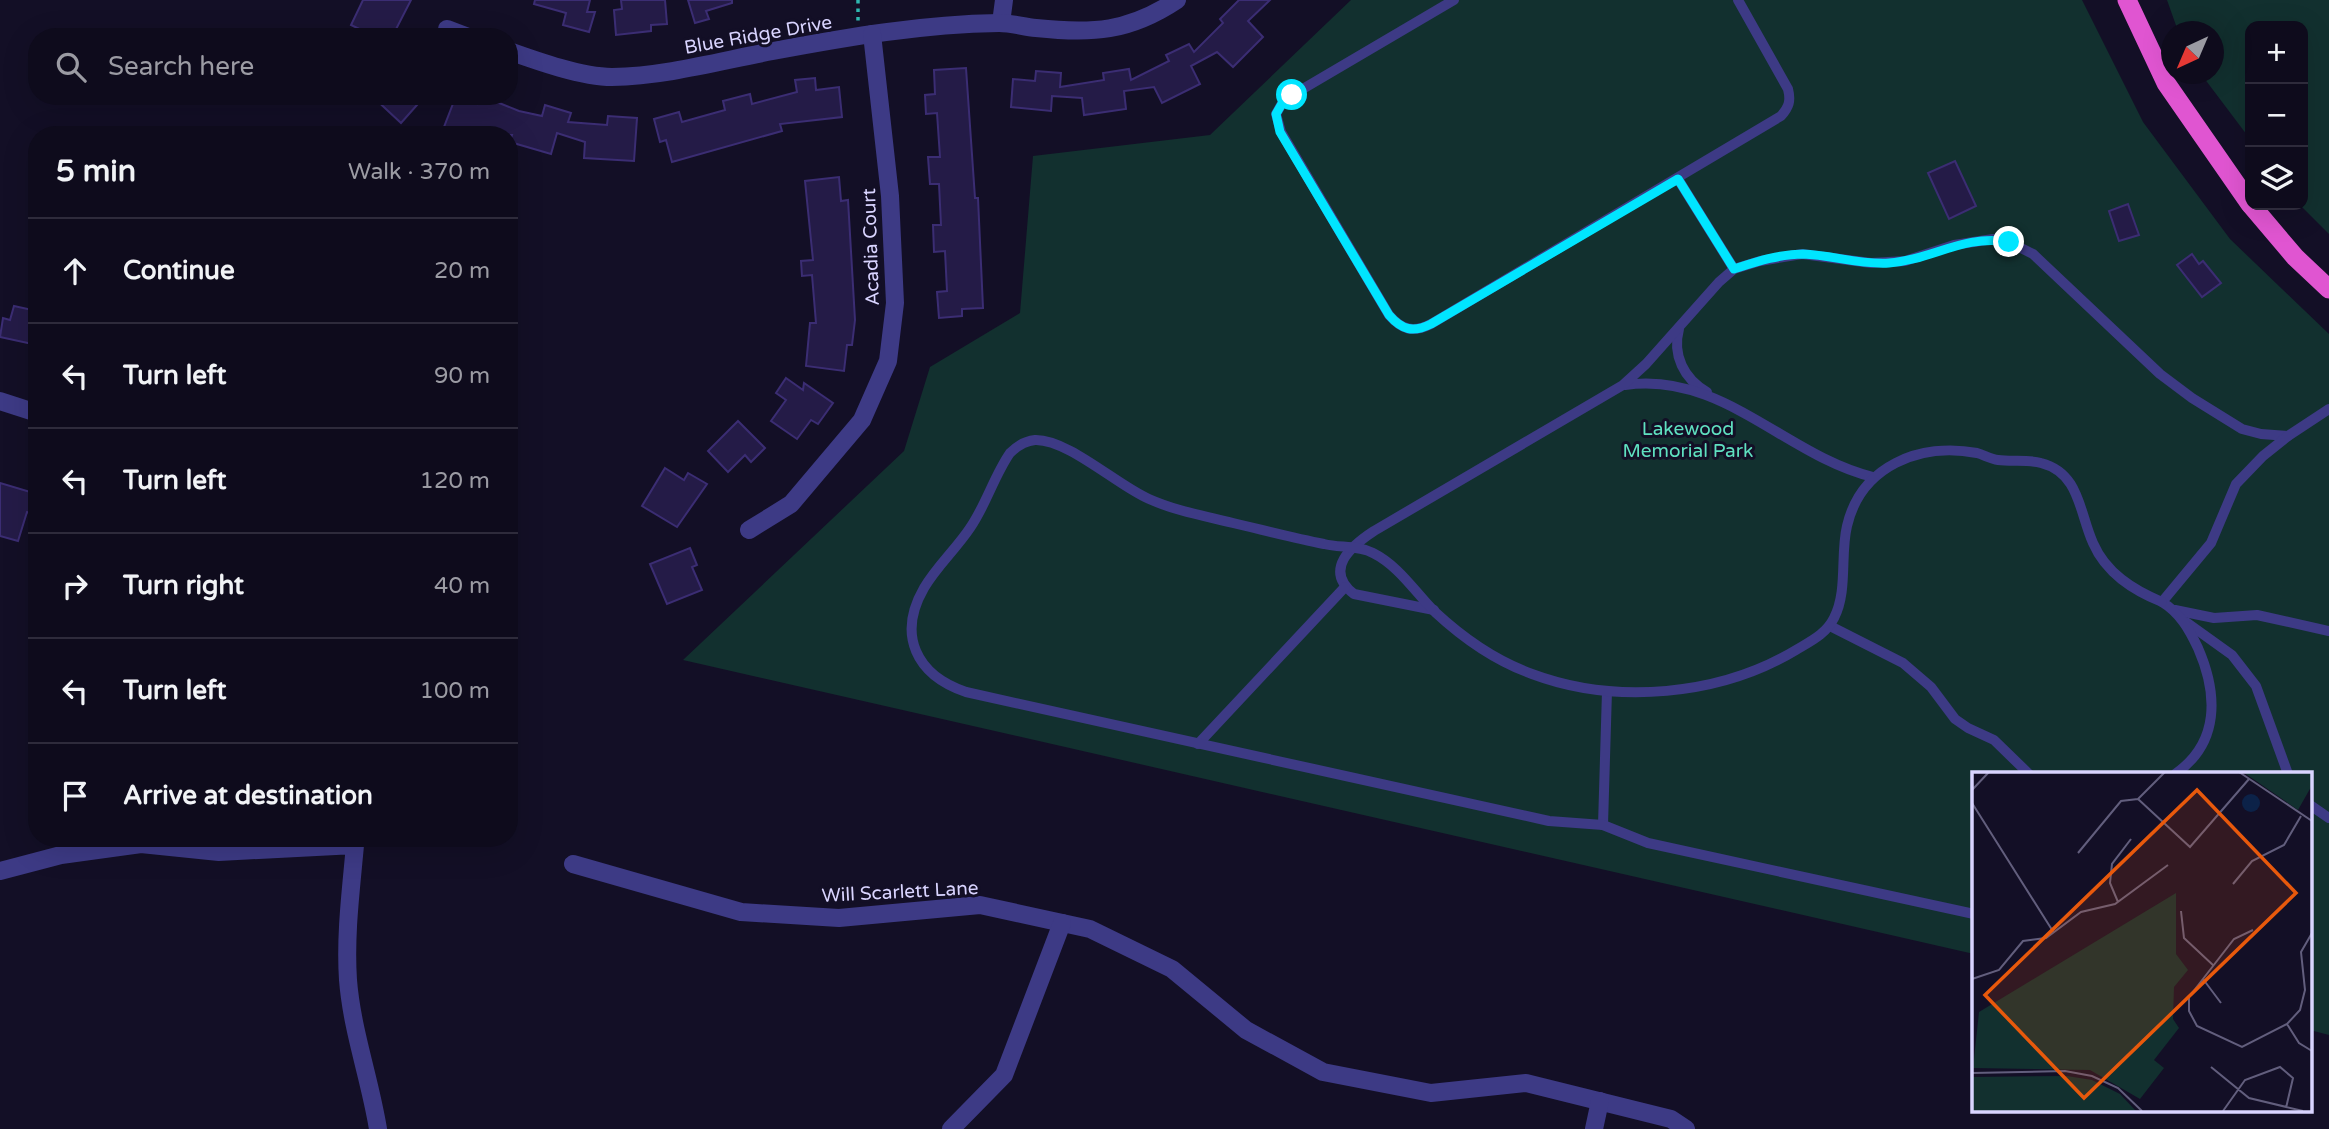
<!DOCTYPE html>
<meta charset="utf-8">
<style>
:root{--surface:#0e0b1c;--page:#171425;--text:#f1f3f6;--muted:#9b9ba3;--line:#2e2b3b}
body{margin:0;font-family:"Varela Round",sans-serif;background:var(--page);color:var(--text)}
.controls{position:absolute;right:21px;top:21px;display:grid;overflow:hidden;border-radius:14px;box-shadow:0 7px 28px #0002}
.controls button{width:63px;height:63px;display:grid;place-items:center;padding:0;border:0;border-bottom:2px solid var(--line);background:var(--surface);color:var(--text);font:35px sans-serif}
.compass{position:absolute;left:2161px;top:21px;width:63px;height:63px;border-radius:50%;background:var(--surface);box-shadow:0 7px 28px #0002;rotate:224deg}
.stop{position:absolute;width:21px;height:21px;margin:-16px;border:5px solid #00e5ff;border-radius:50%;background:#fff}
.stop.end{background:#00e5ff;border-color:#fff;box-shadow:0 2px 7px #0008}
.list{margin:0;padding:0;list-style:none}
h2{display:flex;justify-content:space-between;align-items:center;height:91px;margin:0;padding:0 28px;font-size:30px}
h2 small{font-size:23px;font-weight:400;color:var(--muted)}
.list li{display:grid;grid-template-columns:46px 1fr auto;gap:21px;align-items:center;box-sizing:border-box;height:105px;padding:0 28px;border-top:2px solid var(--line)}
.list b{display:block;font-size:26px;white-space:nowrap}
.list em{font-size:23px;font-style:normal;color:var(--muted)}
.icon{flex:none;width:38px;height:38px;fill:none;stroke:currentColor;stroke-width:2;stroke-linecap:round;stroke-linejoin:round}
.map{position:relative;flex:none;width:2329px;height:1129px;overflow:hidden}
.search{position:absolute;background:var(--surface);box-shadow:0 7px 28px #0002;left:28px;top:28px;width:490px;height:77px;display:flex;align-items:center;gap:18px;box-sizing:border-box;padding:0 24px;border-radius:28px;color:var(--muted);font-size:26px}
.panel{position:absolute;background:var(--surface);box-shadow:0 7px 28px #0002;left:28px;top:126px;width:490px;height:721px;border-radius:28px}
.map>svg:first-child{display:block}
.green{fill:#12302f}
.building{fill:#241b47;stroke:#3b2d73;stroke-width:2}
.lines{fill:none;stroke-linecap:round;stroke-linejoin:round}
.path{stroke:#2fb8b0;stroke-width:3.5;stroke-dasharray:3.5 5;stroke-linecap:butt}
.service{stroke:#3d3a85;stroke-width:10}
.minor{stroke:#3d3a85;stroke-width:18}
.trunk{stroke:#e055d1;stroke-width:19}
.route{stroke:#00e5ff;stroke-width:9}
.labels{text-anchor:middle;stroke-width:6;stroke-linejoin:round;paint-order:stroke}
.street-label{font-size:19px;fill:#d9d4ff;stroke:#130f26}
.park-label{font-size:19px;fill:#5fe0c0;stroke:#130f26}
.inset-road{fill:none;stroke:#625e7d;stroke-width:2}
.view{fill:#e8590c;fill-opacity:0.15;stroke:#e8590c;stroke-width:3.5}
.inset-edge{fill:none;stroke:#d9d4ff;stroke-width:3.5}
</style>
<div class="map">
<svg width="2329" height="1129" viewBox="0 0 2329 1129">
<rect width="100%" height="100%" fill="#130f26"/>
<g class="green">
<polygon points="1351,0 2082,0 2143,122 2230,239 2329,334 2329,1035 2310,1030 2310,774 1974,774 1974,954 683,660 904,451 930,367 1020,313 1033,156 1210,135"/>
<polygon points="2167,0 2329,0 2329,234 2300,205 2303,205 2303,26 2250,26 2250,139 2201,74 2214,74 2214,32 2178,31"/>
</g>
<g class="building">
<polygon points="363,0 411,0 392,37 376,37 351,25"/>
<polygon points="535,0 590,0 587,12 595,12 589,32 563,25 566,13 534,4"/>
<polygon points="621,0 665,0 667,24 651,25 651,31 616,35 614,10 622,9"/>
<polygon points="688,0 732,0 732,3 706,11 709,19 695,23"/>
<polygon points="1239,0 1270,0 1248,21 1263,37 1233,67 1217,52 1191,66 1200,84 1162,103 1154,87 1124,91 1126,109 1084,115 1082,98 1052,96 1051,111 1011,107 1013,79 1035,81 1036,71 1061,73 1060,87 1104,80 1103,73 1129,69 1131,80 1169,61 1166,55 1189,44 1194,52 1223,23 1220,19"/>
<polygon points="966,68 975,198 978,198 983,308 962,309 962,316 939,318 937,292 947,291 945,251 934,252 933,225 941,225 939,184 930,184 928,157 940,157 937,113 926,114 925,95 935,94 934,70"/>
<polygon points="815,78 816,90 839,87 842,117 780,124 782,131 672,162 666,140 660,142 654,119 679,112 682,122 725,110 723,101 750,94 752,104 797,92 795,80"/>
<polygon points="372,96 425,96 401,123"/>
<polygon points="456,96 477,104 482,96 519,111 542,116 545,105 571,113 568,122 607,125 608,116 637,118 634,161 584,158 585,142 557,133 551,154 510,142 512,135 464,135 444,127"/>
<polygon points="1955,161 1976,206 1949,219 1928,173"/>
<polygon points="839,177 841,201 848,200 855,320 852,345 847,345 844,371 806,366 810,323 816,323 812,275 802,276 801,261 813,260 805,181"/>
<polygon points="2128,204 2139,235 2119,241 2109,211"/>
<polygon points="2192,254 2199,264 2203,261 2221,283 2202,297 2177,265"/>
<polygon points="14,306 37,311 37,345 0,337 3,318 10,320"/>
<polygon points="786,378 803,390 804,383 833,403 818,424 811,420 797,439 771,421 786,400 776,393"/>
<polygon points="738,421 765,448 751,462 745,455 728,472 708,451"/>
<polygon points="665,468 684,480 688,473 707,484 677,527 642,506"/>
<polygon points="0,483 37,494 37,515 27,512 18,541 0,536"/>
<polygon points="690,548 697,565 692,567 702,590 667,604 650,564"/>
</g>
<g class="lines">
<polyline class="path" points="858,0 858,21"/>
<g class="service">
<path d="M1454,0L1284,100L1276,114L1281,132L1389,315C1402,330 1413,333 1431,324L1781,116C1789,107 1791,101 1788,89L1738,0"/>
<polyline points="1678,179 1734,269"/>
<path d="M1679,329C1672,355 1684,379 1707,392"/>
<path d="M1625,385C1722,371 1786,456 1873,477"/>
<path d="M1434,610L1354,594C1323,570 1351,546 1374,531L1623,385L1646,364L1719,282L1734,269L1760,261L1802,254L1871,263L1905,261L1954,245L1993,239L2009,242L2033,254L2160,374L2192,398L2242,429L2261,434L2288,436"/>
<polyline points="2175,610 2214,618 2257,615 2329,631"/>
<polyline points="2186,622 2232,655 2256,686 2288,774"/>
<polyline points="1830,626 1903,663 1931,687 1955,719 1968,728 1994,740 2029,774"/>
<polyline points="1198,744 1345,587"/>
<path d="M2175,774C2220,743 2218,694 2198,648C2189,629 2180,613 2162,602L2211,543L2236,484L2263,456L2288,436L2329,409"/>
<polyline points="2310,805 2329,818"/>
<polyline points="1603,825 1607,691"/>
<path d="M1974,914L1648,843L1603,825L1549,821L966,692C916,675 897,635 924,588C937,566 956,549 970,528C986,505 994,476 1010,453C1017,446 1025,441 1035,440C1068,439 1118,486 1149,499C1176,511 1205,516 1233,523C1263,530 1293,538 1324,544C1340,548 1358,545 1373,553C1399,566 1415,592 1435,612C1463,638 1496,661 1532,674C1615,705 1720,696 1796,650C1811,641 1826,634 1834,618C1848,591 1840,555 1847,526C1861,466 1920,442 1977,453C1984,455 1991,459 1998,460C2012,462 2027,459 2041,463C2080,473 2079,512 2093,543C2106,573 2133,590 2162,602"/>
</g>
<g class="minor">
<polyline points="1001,23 1004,0"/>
<polyline points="447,29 468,37"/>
<path d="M509,51C537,61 582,77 612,77C666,76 720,61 773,51C848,37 923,24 999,23C1011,23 1024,27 1036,28C1092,34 1129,32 1177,0"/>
<polyline points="0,401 37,413"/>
<polyline points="749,530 791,504 862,420 888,361 895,303 890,196 872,34"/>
<polyline points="573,864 741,912 839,918 980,905 1090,929 1172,969 1246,1030 1323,1072 1431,1093 1526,1083 1671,1119 1686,1129"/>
<path d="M0,871L61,855L141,844L219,852L355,845C351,890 345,935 348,980C352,1031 370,1079 378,1129"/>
<polyline points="951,1129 1004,1075 1062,923"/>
<polyline points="1594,1129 1600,1101"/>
</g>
<g class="trunk">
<polyline points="2127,0 2166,83 2250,204"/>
<polyline points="2251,205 2295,257 2329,289"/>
</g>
</g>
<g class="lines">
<path class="route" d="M1292,95L1284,100L1276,114L1280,132L1389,315C1402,330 1413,333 1431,324L1678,179L1734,269C1756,262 1780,254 1803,254C1832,255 1860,265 1889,263C1932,260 1963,234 2009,242"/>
</g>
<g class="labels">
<g class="street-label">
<text transform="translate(758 34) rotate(-10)" y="7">Blue Ridge Drive</text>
<text transform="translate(870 247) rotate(-92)" y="7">Acadia Court</text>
<text transform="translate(900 891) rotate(-3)" y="7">Will Scarlett Lane</text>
</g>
<g class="park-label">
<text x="1688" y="435">Lakewood<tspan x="1688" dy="22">Memorial Park</tspan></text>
</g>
</g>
<g transform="translate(1972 772)">
<rect width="340" height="340" fill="#130f26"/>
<path d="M271,0H339V15L326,38ZM204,121V182L216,198L202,215L201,247L207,256L182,288L192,296L168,327L118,298L1,296L7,240ZM95,304L120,308L148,322L164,339H0V305Z" fill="#12302f"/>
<path d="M270 31a9 9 0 1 1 18 0a9 9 0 1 1-18 0Z" fill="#0c2248"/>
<path class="inset-road" d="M267,0L340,49M0,18L17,0M166,27L218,75L277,7M166,27L193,0M0,31L82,161M106,81L149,29L166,27M261,112L280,89L312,73L329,44M146,130L138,111L140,92L159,67M209,139L212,166L242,194M281,158L262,167L217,225V239L225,254L270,275L315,252L328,238L333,218L329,180L340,161M0,207L27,198L51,169L74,166L109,140L143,132L196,93M231,207L249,231M315,252L327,271L340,279M239,295L277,326L331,339M0,301L93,299L120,304L146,316L170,339M251,339L273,308L308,295L321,306L314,336"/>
<path class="view" d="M225,18L324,121L112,326L13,223Z"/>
<rect width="340" height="340" class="inset-edge"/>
</g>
</svg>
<div class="controls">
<button>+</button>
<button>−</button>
<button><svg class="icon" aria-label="layers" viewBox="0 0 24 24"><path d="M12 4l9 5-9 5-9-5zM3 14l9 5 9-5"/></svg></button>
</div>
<svg class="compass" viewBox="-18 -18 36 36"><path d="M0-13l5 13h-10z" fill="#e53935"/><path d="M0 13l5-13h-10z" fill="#9b9ba3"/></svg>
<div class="stop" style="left:1292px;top:95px"></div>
<div class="stop end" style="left:2009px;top:242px"></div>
<div class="search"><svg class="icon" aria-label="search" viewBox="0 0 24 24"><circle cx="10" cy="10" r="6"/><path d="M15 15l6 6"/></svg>Search here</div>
<section class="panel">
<h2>5 min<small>Walk · 370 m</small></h2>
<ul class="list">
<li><svg class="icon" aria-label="ahead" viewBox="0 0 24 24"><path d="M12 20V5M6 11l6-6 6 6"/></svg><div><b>Continue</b></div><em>20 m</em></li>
<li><svg class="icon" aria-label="left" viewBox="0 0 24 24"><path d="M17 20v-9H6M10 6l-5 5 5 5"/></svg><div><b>Turn left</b></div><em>90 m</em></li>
<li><svg class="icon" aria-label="left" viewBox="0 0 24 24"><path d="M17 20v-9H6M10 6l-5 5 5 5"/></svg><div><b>Turn left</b></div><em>120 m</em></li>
<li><svg class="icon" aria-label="right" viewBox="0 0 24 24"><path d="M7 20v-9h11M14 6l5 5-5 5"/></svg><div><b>Turn right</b></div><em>40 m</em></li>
<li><svg class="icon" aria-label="left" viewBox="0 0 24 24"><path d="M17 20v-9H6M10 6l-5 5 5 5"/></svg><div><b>Turn left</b></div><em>100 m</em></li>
<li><svg class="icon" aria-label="arrive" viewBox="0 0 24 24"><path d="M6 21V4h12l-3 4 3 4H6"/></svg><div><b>Arrive at destination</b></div></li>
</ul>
</section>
</div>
